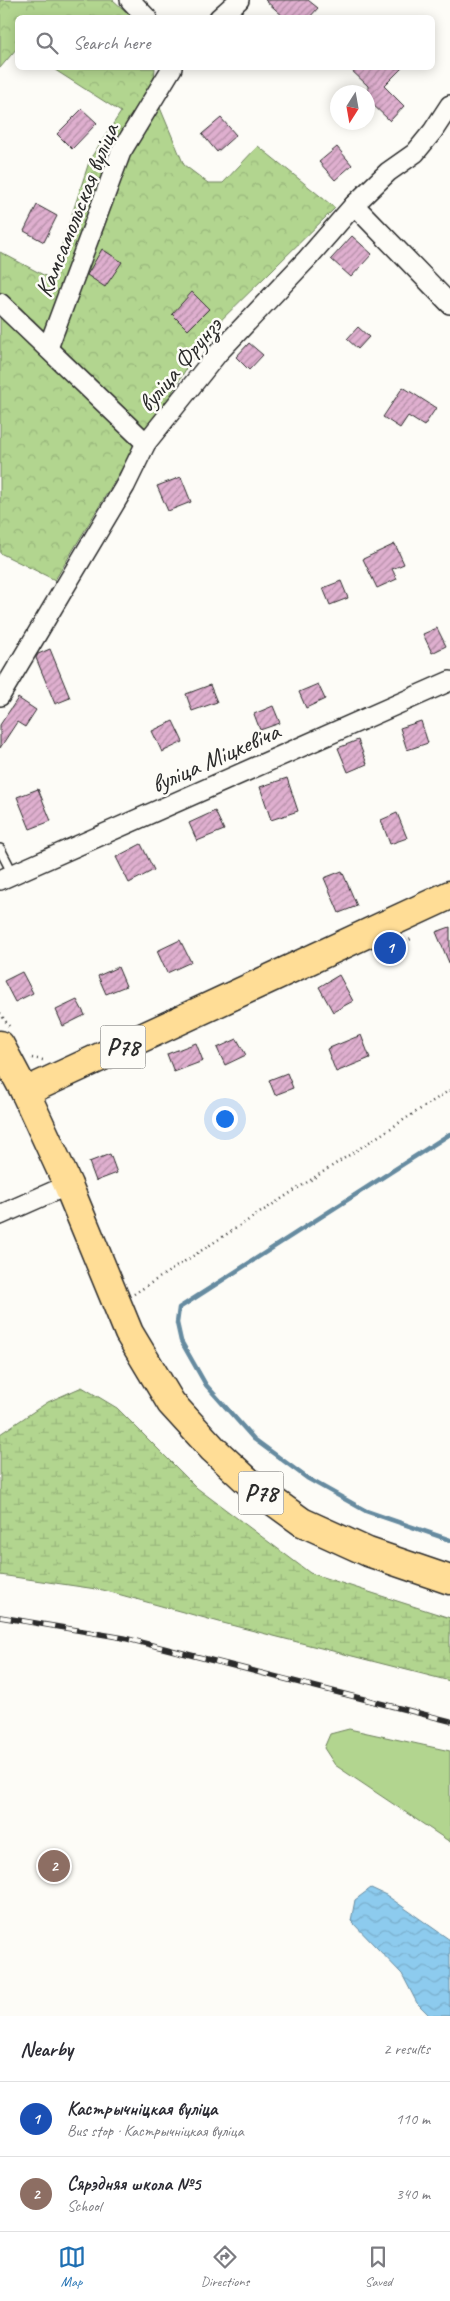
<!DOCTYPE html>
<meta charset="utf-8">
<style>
:root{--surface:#fff;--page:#f2f2f3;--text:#2b2b33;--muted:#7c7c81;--line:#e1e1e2;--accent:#1f6fb2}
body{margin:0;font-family:Caveat,sans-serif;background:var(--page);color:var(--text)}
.compass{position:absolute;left:330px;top:85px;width:45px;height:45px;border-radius:50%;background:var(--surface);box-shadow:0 2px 12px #0003;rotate:191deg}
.you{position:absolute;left:224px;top:1118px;width:18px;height:18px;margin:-12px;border:4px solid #fff;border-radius:50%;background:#1a73e8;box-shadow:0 0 0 8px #1a73e833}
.badge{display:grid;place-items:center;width:32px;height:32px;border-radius:50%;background:var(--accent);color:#fff;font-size:16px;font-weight:700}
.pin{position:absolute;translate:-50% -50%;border:2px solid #fff;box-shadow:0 1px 5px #0006}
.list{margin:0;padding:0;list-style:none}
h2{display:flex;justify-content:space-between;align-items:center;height:65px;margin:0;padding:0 20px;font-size:21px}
h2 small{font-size:16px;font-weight:400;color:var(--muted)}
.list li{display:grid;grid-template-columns:32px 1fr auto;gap:15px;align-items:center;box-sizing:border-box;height:75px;padding:0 20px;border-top:1px solid var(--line)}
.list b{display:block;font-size:19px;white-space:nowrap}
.list p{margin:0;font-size:16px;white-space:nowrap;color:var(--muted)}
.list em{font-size:16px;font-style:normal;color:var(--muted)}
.icon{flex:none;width:28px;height:28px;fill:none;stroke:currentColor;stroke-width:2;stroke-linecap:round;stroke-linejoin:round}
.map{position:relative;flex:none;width:450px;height:2016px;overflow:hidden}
.search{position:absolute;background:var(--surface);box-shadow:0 2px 12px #0003;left:15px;right:15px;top:15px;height:55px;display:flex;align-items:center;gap:12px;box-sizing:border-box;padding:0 18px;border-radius:8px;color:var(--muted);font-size:19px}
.sheet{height:215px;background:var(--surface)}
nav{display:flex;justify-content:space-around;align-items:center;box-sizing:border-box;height:70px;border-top:1px solid var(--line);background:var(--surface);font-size:14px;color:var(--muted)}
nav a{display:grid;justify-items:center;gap:2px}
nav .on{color:var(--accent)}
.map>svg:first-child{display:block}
.grass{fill:#b2d58f;stroke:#6e805d}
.forest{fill:url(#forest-crowns);stroke:#6e805d}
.wetland{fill:url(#wetland-marsh);stroke:#6e805d}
.water{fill:url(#water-waves);stroke:#668ba0}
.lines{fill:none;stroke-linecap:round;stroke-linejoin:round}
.stream{stroke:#668ba0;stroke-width:4.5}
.building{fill:url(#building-hatch);stroke:#2b2b2b}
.lane-casing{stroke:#2b2b2b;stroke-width:12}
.street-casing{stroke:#2b2b2b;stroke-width:22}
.primary-casing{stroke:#2b2b2b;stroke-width:31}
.path{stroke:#2b2b2b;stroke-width:2.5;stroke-dasharray:1 4;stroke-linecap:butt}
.lane{stroke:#fdfcf7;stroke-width:9}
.street{stroke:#fdfcf7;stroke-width:19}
.primary{stroke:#ffdd96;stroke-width:28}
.rail-casing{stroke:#2b2b2b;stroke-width:5.5}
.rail{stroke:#fdfcf7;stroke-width:4;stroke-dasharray:11;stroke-linecap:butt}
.labels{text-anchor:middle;stroke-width:5;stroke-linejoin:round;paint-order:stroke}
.shield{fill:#fdfcf7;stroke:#6a6a68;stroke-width:1}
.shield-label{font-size:24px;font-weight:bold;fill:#2b2b2b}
.street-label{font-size:25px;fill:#2b2b2b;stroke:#fdfcf7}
</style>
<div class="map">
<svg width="450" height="2016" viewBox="0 0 450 2016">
<defs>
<pattern id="forest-crowns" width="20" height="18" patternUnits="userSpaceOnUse" patternTransform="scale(1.25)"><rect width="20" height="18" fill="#b2d58f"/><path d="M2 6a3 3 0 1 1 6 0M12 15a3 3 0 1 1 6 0" fill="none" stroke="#99b77c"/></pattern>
<pattern id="wetland-marsh" width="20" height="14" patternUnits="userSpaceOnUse" patternTransform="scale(1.25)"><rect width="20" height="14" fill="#b2d58f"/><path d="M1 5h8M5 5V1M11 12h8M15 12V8" fill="none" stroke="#99b77c"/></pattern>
<pattern id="water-waves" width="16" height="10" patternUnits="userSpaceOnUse" patternTransform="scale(1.25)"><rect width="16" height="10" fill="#8dcbee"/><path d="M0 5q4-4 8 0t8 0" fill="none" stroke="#7aaecc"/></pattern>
<pattern id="building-hatch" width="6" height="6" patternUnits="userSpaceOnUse" patternTransform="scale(1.25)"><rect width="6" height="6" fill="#dfafcf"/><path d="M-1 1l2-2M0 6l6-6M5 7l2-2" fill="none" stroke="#b58fa8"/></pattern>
</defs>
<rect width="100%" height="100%" fill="#fdfcf7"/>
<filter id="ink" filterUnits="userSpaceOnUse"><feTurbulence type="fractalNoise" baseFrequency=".02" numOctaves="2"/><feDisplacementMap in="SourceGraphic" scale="10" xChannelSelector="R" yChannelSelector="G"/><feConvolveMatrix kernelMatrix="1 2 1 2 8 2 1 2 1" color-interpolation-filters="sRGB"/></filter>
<g filter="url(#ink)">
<polygon class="grass" points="349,1729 450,1751 450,1842 335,1765 324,1748 330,1734"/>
<g class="forest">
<polygon points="0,0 113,0 132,17 18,18 17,48 0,68"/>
<polygon points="52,68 155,68 153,91 184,165 208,183 223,183 258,146 335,208 207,334 165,404 124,465 55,580 0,553 0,252 51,279 90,159 121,112"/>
</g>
<polygon class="wetland" points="82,1387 117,1408 197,1488 310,1573 450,1618 450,1681 223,1623 103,1590 0,1575 0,1434 48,1402"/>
<polygon class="water" points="371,1888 386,1895 450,1940 450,2016 430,2016 417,2003 402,1974 351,1921 355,1900"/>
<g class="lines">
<polyline class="stream" points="450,1134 179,1308 177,1323 181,1341 206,1385 254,1439 307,1478 366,1511 450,1540"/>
</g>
<g class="building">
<polygon points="265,0 308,0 318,8 309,18 285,18"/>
<polygon points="349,68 402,68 384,86 404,106 390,121 368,100 368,86"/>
<polygon points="82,109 97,123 72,149 57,134"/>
<polygon points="221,118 236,135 217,152 202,134"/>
<polygon points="337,147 352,165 335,180 319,162"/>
<polygon points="37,205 57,216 44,242 24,231"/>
<polygon points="352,236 372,254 351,277 331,259"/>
<polygon points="102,249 122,262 105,287 87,275"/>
<polygon points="192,292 209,309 188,330 172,314"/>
<polygon points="358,327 369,337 358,349 347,339"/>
<polygon points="249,343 263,355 249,370 236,357"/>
<polygon points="403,387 436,408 424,426 408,416 400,428 383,417"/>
<polygon points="181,477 191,502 168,511 157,486"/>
<polygon points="395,544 404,564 392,569 397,579 377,588 363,559"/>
<polygon points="341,581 348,598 330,605 323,588"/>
<polygon points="437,628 446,646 432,653 423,634"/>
<polygon points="50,649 70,698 55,704 36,658 38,654"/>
<polygon points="318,684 325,699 306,708 299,692"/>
<polygon points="210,685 217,702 192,711 186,694"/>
<polygon points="18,698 36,710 25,727 17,722 0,748 0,725"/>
<polygon points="273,706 280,723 260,730 254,714"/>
<polygon points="173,721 183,742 162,752 152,731"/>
<polygon points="421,721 428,743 407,750 400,728"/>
<polygon points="358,740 367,764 348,772 338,748"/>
<polygon points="287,778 298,811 271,820 260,787"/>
<polygon points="38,789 51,821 30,829 17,797"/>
<polygon points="215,811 224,830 197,841 189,823"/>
<polygon points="397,813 407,838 390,844 381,820"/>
<polygon points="141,844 154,870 129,883 116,857"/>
<polygon points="342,871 357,906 339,913 324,878"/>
<polygon points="450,927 450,965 436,932"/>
<polygon points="180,940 191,962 167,973 157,951"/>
<polygon points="118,967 126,986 106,994 98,976"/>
<polygon points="22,972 33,993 15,1002 4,981"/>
<polygon points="339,975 353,1001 333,1012 319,987"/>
<polygon points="77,1000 85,1015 63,1026 56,1010"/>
<polygon points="361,1035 370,1058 336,1072 327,1049"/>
<polygon points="237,1039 246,1055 225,1065 217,1048"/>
<polygon points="196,1043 203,1061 174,1072 167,1054"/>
<polygon points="287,1073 293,1088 275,1095 269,1080"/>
<polygon points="110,1154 117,1173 96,1181 89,1162"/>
</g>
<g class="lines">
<g class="lane-casing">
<polyline id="lane" points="0,849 13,874"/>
</g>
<g class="street-casing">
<g id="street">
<polyline points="130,0 147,18"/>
<polyline points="219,18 239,0"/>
<polyline points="354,205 450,304"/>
<polyline points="0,303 146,443"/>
<polyline points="48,348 121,152 172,68"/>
<polyline points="0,696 125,486 146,443 218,353 307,259 354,205 388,172 415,153 433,131 450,105"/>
<polyline points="0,880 450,681"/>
<polyline points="0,1215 68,1185"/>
</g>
</g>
<g class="primary-casing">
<g id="primary">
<polyline points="0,1045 25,1092 68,1185 129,1333 171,1403 213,1449 255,1488 302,1522 368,1552 450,1580"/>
<polyline points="25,1092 450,895"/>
</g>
</g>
<g class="path">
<polyline points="382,951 411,939"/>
<polyline points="0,1013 9,1026"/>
<polyline points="32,1058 43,1060"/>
<polyline points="134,1294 450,1090"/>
</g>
<use href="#lane" class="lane"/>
<use href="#street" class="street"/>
<use href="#primary" class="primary"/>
<g class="rail-casing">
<polyline id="rail" points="0,1617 124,1638 450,1721"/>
</g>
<use href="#rail" class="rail"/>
</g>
</g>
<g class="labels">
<g class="shield">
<rect x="100.5" y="1025.5" width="45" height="43" rx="4"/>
<rect x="238.5" y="1471.5" width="45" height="43" rx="4"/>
</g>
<g class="shield-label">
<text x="123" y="1055">Р78</text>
<text x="261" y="1501">Р78</text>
</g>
<g class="street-label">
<text transform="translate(76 210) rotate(-68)" y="9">Камсамольская вуліца</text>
<text transform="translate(179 364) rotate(-50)" y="9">вуліца Фрунзэ</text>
<text transform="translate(215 757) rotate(-24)" y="9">вуліца Міцкевіча</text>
</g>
</g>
</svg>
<svg class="compass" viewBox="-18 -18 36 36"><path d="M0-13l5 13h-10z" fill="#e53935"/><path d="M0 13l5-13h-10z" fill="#7c7c81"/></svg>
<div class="you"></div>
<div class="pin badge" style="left:390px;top:948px;background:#1a4fb4">1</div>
<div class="pin badge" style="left:54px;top:1866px;background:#8d6e63">2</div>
<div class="search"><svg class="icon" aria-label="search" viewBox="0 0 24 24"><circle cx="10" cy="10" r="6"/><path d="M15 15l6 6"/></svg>Search here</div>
</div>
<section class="sheet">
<h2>Nearby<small>2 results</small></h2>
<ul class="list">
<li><span class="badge" style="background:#1a4fb4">1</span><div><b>Кастрычніцкая вуліца</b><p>Bus stop · Кастрычніцкая вуліца</p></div><em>110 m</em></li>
<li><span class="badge" style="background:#8d6e63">2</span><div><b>Сярэдняя школа №5</b><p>School</p></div><em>340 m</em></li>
</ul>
</section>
<nav>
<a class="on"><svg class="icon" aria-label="map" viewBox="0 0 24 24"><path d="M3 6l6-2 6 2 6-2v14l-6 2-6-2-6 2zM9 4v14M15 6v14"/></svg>Map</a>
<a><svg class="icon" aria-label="directions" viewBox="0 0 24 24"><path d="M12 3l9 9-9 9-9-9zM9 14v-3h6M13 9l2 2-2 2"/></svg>Directions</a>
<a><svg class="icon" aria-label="saved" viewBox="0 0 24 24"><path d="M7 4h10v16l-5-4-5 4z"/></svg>Saved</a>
</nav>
